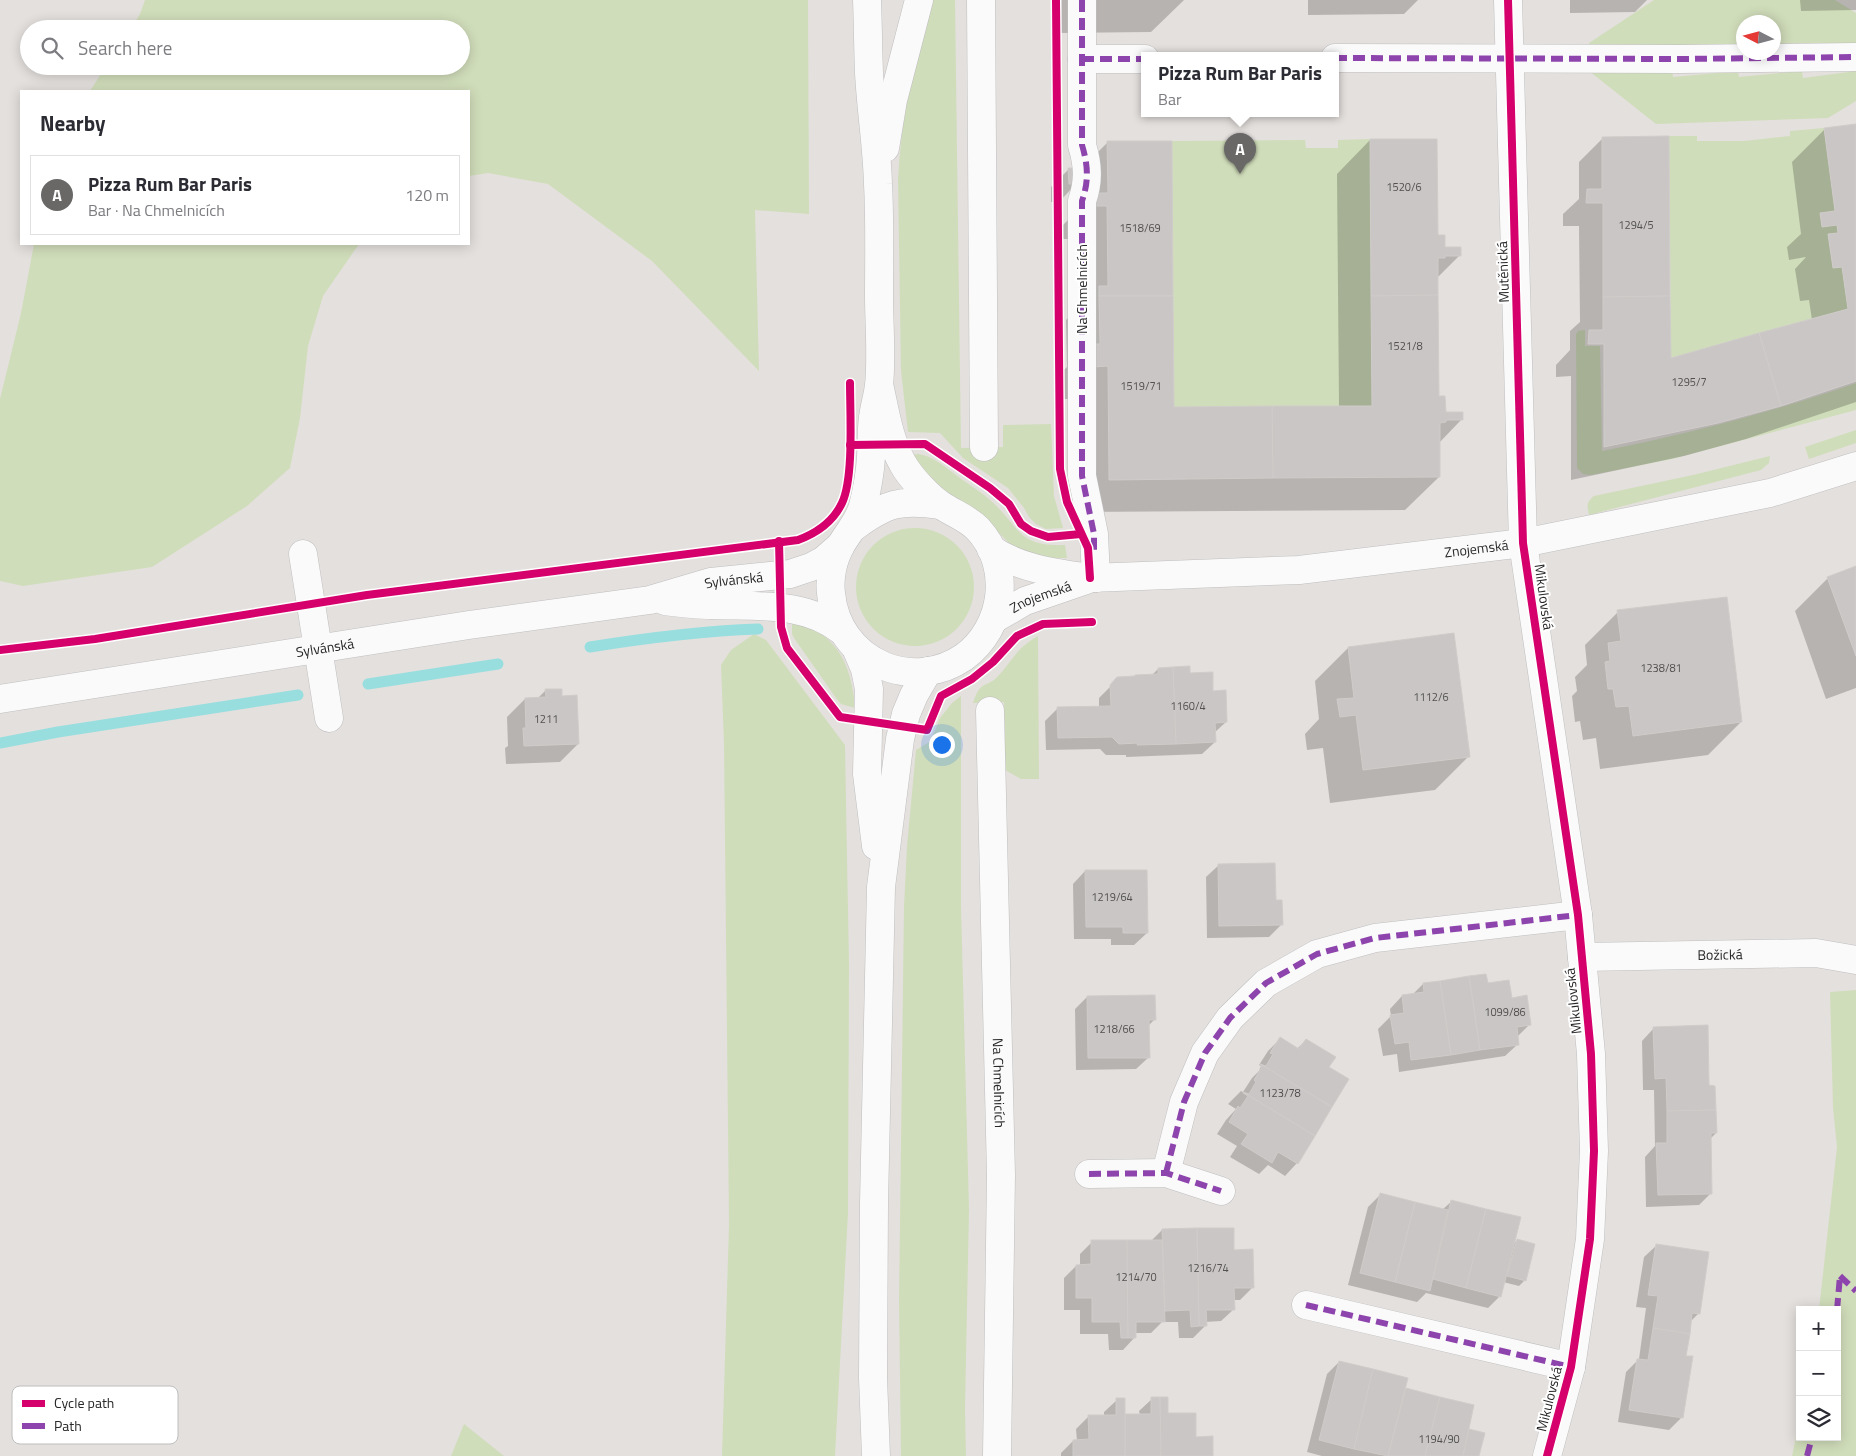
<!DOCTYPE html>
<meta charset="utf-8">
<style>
:root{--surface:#fff;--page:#f2f2f3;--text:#2b2b33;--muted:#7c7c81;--line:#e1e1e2;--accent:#696867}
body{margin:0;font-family:"Titillium Web",sans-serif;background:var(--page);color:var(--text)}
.controls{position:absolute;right:15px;bottom:15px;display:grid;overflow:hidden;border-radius:0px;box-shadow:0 2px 12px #0003}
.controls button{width:45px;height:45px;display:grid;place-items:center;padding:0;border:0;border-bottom:1px solid var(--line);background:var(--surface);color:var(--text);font:25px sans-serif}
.compass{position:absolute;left:1736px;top:15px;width:45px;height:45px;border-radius:50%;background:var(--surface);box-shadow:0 2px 12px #0003;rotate:276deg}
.you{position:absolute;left:941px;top:744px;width:18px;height:18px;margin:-12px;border:4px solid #fff;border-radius:50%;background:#1a73e8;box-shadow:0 0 0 8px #1a73e833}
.badge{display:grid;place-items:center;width:32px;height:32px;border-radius:50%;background:var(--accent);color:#fff;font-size:16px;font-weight:700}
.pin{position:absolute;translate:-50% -41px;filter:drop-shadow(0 1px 2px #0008)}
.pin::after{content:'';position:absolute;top:26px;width:18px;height:15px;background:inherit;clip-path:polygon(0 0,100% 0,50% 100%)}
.popup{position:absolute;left:1141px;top:52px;width:198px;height:65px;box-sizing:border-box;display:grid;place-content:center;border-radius:0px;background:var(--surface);filter:drop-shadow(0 1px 4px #0005);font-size:16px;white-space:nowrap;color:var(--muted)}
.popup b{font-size:19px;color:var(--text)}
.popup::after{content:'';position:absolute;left:50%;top:100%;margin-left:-10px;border:10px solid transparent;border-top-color:var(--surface)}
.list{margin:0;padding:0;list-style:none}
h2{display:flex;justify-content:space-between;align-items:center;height:65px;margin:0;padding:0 20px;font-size:21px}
h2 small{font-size:16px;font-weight:400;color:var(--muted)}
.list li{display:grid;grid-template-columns:32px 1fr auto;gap:15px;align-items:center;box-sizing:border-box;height:80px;margin:0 10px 10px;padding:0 10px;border:1px solid var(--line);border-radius:0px}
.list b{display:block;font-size:19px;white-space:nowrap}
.list p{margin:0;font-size:16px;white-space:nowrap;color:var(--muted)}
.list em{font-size:16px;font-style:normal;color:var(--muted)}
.icon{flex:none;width:28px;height:28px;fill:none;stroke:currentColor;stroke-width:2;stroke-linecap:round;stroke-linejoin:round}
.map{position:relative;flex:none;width:1856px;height:1456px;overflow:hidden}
.search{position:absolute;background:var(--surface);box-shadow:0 2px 12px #0003;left:20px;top:20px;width:450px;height:55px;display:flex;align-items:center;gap:12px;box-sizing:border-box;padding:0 18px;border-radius:28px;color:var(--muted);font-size:19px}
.panel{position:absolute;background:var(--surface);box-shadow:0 2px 12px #0003;left:20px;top:90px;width:450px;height:155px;border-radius:0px}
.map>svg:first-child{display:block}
.green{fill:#d0ddba}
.shadow{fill:#0003}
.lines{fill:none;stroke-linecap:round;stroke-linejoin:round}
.stream{stroke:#98dedf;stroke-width:11}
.building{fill:#cac6c5;stroke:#cfccca}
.street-casing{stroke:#bfbebf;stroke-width:29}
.secondary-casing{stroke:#bfbebf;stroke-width:29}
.street{stroke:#fbfafa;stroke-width:28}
.secondary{stroke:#fbfafa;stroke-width:28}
.quiet{stroke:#8e44ad;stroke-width:6;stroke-dasharray:12 6;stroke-linecap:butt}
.cycleway-casing{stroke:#fff;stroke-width:11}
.cycleway{stroke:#d6006c;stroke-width:8}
.labels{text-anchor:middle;stroke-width:4;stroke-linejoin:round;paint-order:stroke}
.number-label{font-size:11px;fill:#525050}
.street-label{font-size:14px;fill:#272727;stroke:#fff}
.key{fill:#fff;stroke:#bebebe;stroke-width:1}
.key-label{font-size:14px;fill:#272727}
</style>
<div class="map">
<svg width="1856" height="1456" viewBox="0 0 1856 1456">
<rect width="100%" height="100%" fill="#e4e0de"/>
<g class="green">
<polygon points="145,0 808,0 809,214 755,210 759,371 652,261 548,184 488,173 469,176 469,91 90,91 106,66 461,66 461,29 131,29 140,14"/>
<path d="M932,0H955L961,448L1003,447V425L1051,424L1054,496L1063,528L1046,529L1036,524L1029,517L1024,508L1008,488L963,458L940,433L908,432L901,371L898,180C901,119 913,58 932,0Z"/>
<polygon points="1654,0 1835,0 1856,13 1856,44 1774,45 1774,22 1744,22 1743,45 1589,47 1589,43"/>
<polygon points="1672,68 1673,77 1738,71 1739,77 1802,71 1803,78 1856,71 1856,101 1828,118 1656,124 1589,71"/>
<polygon points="1824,128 1835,211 1820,213 1822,227 1837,225 1838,233 1828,235 1833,268 1842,267 1848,309 1671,358 1669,136 1697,136 1697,141 1744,141 1790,136 1790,131"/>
<polygon points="1370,139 1372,406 1174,407 1172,141 1305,140 1306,148 1338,148 1338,140"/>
<polygon points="34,244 359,244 323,296 308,346 300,418 290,468 247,506 152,567 23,586 0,581 0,399 21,313"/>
<path d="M1585,330V346H1600L1602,451C1688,434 1773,412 1856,383V410L1672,459L1591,475L1583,474L1577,468L1576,334L1578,331Z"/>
<polygon points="1856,430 1856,443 1809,459 1805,447"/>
<path d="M918,454C932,456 941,464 952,472C964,482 978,489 990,500C1020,526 1016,547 1065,545L1067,558H1044L1027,554L1010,544L974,508L939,488L912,455Z"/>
<path d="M1770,456L1769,463L1761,470L1589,515C1587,506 1586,502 1594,496L1693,475Z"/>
<circle cx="915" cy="587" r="59"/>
<path d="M792,620C801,624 812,627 820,633C845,650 853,679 855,708L841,704L836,698L794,638L792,634Z"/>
<polygon points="754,634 766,640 845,745 849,965 848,1213 835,1456 722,1456 729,1225 724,744 721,665 731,650"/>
<path d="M1038,636L1039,779H1021L1005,770L1004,702L973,703C981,678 987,689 999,675C1014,658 1017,648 1038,636Z"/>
<polygon points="961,696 961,906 969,1209 965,1410 966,1456 901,1456 899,1302 904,906 907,846 916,750 931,741 940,718 952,703"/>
<polygon points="1856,990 1856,1456 1792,1456 1800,1418 1800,1437 1837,1437 1837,1310 1819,1310 1837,1147 1833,1108 1830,992"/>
<polygon points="464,1424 504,1456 451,1456"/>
</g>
<g class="shadow">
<polygon points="1056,0 1184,0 1151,32 1057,33"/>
<polygon points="1308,0 1418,0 1404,14 1308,15"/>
<polygon points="1570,0 1647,0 1635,12 1570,13"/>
<polygon points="1800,0 1856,0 1856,10 1801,11"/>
<polygon points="1856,125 1856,402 1746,439 1684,456 1571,480 1571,376 1556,377 1556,365 1570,350 1570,331 1580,322 1579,226 1563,226 1563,214 1579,199 1579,162 1603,138 1670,360 1812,320 1809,300 1800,301 1795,269 1806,257 1789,260 1787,247 1801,234 1792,162 1825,129"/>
<polygon points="1370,140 1437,236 1443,249 1460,255 1437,278 1438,397 1444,413 1462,419 1439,443 1439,477 1405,510 1076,512 1075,399 1060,399 1060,386 1055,386 1055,379 1067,367 1066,320 1075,312 1075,239 1059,239 1060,228 1075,213 1074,186 1059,202 1051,202 1051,187 1069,169 1077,173 1108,142 1173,408 1339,407 1337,174"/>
<polygon points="1856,568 1856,688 1826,699 1795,611 1828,578"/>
<polygon points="1618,612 1741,722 1708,755 1600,769 1596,738 1583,740 1580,721 1575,722 1572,696 1577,691 1575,677 1587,665 1585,645"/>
<polygon points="1348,648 1469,756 1435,790 1330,803 1323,748 1307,750 1305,734 1319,719 1315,681"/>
<polygon points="1158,669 1189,674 1212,692 1226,722 1214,733 1215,742 1202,754 1126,757 1126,755 1106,755 1100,749 1046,750 1045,721 1058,708 1099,707 1099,698 1118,679 1152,675"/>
<polygon points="546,690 561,697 578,744 560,762 506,764 505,748 508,746 507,717 525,699 538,698"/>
<polygon points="1219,865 1274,902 1281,925 1269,937 1207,938 1206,877"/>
<polygon points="1085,871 1147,933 1134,945 1111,945 1111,939 1074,939 1073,884"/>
<polygon points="1485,975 1487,985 1511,999 1530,1024 1518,1036 1518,1044 1505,1056 1399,1072 1397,1054 1383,1056 1378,1029 1391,1016 1390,1009 1402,996 1412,995 1423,984"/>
<polygon points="1087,997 1155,1019 1148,1026 1149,1057 1136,1069 1076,1070 1075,1009"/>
<polygon points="1654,1028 1708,1086 1716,1133 1710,1139 1711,1193 1699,1205 1646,1207 1645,1157 1655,1146 1654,1090 1643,1090 1642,1041"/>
<polygon points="1280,1039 1297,1049 1306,1040 1328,1068 1297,1163 1285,1176 1268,1165 1259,1174 1230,1157 1237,1146 1217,1134 1226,1120 1236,1109 1228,1104 1241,1091 1243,1092 1252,1078 1259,1071 1261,1066 1259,1065 1268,1051"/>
<polygon points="1380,1195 1442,1210 1452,1201 1513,1245 1517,1240 1525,1280 1519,1286 1503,1282 1500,1296 1488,1308 1426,1293 1417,1302 1348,1285 1368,1207"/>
<polygon points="1162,1230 1233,1251 1252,1288 1240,1300 1233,1300 1234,1309 1221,1321 1205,1322 1205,1326 1193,1338 1179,1338 1178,1322 1162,1322 1151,1333 1135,1333 1135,1337 1123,1350 1109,1350 1108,1334 1080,1334 1080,1310 1064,1310 1064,1278 1076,1266 1080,1266 1080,1254 1092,1242 1151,1241"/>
<polygon points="1657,1245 1698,1314 1690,1322 1685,1357 1681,1418 1669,1430 1618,1422 1626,1372 1639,1359 1646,1308 1636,1307 1644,1257"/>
<polygon points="1339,1362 1404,1389 1473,1406 1466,1434 1469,1431 1478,1456 1322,1456 1307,1452 1327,1374"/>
<polygon points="1152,1399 1166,1415 1195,1438 1212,1456 1061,1456 1061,1453 1073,1441 1077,1441 1076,1429 1089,1416 1104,1416 1104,1412 1117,1400 1123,1416 1140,1415 1139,1411"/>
</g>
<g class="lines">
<g class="stream">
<path d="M590,647C646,638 702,631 758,629"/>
<polyline points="368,684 498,664"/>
<polyline points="0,743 58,732 298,695"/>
</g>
</g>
<g class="building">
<polygon points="1856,124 1856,381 1781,406 1759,333 1848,309 1842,267 1833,268 1828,234 1838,233 1837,225 1822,227 1820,213 1835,211 1824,128"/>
<polygon points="1669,136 1670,296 1603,297 1603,203 1586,203 1587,189 1602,189 1602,137"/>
<polygon points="1370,139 1437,139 1438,235 1445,235 1445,247 1461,247 1461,256 1445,256 1445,258 1438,258 1438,295 1371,296"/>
<polygon points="1107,141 1172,141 1173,296 1099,296 1099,286 1108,286 1107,206 1092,206 1092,193 1108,193"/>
<polygon points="1068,168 1078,168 1078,184 1069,184"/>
<polygon points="1438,295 1439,396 1445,396 1446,412 1463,412 1463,420 1446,420 1446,422 1440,423 1440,477 1273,478 1272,406 1372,406 1371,296"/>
<polygon points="1099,296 1173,296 1174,407 1272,406 1273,478 1109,480 1108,366 1093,367 1088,344 1100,344"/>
<polygon points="1670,296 1671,358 1759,333 1781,406 1718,423 1604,447 1604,344 1588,344 1589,330 1603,330 1603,297"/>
<polygon points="1856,566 1856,656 1827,577"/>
<polygon points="1727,597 1742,722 1633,736 1629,706 1616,707 1613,689 1608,689 1605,662 1610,661 1608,643 1621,641 1617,610"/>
<polygon points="1454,633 1470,757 1363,770 1356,715 1340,717 1337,699 1354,698 1348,647"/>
<polygon points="1190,666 1190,673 1213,672 1213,691 1226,690 1227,722 1215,723 1216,742 1176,744 1173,667"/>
<polygon points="1173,667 1176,744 1137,745 1138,743 1119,744 1112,737 1058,738 1057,707 1111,706 1110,685 1117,677 1135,676 1135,675 1158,674 1158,668"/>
<polygon points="545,689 562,689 562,696 577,695 579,744 524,746 523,728 526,728 525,698 546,697"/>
<polygon points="1275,863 1276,900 1282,900 1283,925 1219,926 1218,864"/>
<polygon points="1085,870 1147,870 1148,933 1123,933 1123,927 1086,927"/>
<polygon points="1486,974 1488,983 1509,980 1512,998 1527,995 1531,1025 1517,1027 1519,1045 1480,1050 1469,976"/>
<polygon points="1469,976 1480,1050 1451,1055 1440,981"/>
<polygon points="1440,981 1451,1055 1411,1060 1409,1042 1395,1044 1390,1015 1404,1013 1402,995 1424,992 1423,983"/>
<polygon points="1155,995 1156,1020 1149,1020 1150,1058 1088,1058 1087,996"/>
<polygon points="1708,1025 1709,1085 1715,1086 1716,1110 1667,1111 1666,1078 1655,1079 1653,1027"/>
<polygon points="1280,1037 1299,1049 1306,1039 1336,1057 1329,1067 1349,1079 1332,1107 1260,1064 1266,1066 1273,1054 1270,1053"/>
<polygon points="1260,1064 1332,1107 1315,1136 1243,1092 1249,1094 1256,1082 1254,1080 1262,1067"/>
<polygon points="1243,1092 1315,1136 1298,1164 1278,1152 1272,1163 1241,1144 1248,1134 1229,1122 1238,1106 1240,1108 1248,1096 1243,1093"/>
<polygon points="1716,1110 1717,1133 1711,1133 1712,1194 1658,1195 1656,1143 1667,1143 1667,1111"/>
<polygon points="1380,1193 1415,1202 1395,1282 1360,1273"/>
<polygon points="1451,1200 1486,1209 1466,1288 1433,1279"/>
<polygon points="1415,1202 1448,1210 1430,1291 1395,1282"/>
<polygon points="1486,1209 1521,1217 1501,1297 1466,1288"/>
<polygon points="1197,1228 1234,1228 1234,1250 1253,1249 1254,1288 1234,1288 1235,1310 1206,1310 1207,1326 1199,1326"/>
<polygon points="1197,1228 1199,1326 1191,1327 1190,1310 1165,1311 1162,1229"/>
<polygon points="1517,1239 1535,1244 1526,1281 1507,1276"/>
<polygon points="1091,1240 1127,1240 1128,1338 1121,1338 1120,1322 1092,1322 1092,1298 1076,1298 1076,1265 1091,1264"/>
<polygon points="1127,1240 1162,1240 1165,1322 1136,1322 1136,1338 1128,1338"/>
<polygon points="1656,1244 1709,1252 1700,1314 1692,1313 1690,1334 1653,1328 1658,1296 1648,1295"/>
<polygon points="1653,1328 1690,1334 1686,1356 1693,1356 1683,1418 1629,1410 1637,1359 1648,1360"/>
<polygon points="1339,1361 1373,1369 1354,1449 1319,1440"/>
<polygon points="1373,1369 1408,1378 1388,1456 1354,1449"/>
<polygon points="1406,1388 1440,1397 1425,1456 1388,1456"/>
<polygon points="1151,1397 1160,1397 1161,1456 1125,1456 1125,1414 1151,1414"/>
<polygon points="1160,1397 1168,1397 1168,1413 1196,1413 1196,1437 1213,1436 1213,1456 1161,1456"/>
<polygon points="1440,1397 1474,1405 1463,1456 1425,1456"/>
<polygon points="1116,1398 1125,1398 1125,1456 1073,1456 1073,1440 1089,1439 1088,1415 1116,1415"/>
<polygon points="1469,1429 1485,1433 1479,1456 1463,1456"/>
</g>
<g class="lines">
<g class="street-casing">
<g id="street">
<polyline points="981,0 984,447"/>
<path d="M1082,0V145C1088,165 1089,181 1082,201V476L1094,534L1096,578"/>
<polyline points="1508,0 1523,543 1578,915 1591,1054 1594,1151 1590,1239 1571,1367 1547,1456"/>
<polyline points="1335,58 1680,59 1856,57"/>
<polyline points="1082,59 1145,59"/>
<path id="s1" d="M991,549C1020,569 1056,573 1090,578L1299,570L1523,543L1770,493L1856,466"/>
<polyline points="303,554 329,718"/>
<path id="s2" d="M994,619L1025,601L1086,580"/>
<polyline points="856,648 865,669 869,689 867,774 876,846"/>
<path id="s3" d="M990,711L1001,1175L997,1456"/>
<path id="s4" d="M1582,957L1816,953L1856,960"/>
<polyline points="1166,1173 1184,1102 1205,1053 1230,1018 1266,983 1317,954 1375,938 1578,915"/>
<polyline points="1089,1174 1166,1173 1221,1191"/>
<polyline points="1306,1305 1571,1367"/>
<polyline points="876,1456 873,1378 874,1203 881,887 900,739 906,714 914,695 928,671"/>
</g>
</g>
<g class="secondary-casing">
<g id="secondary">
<path d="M867,0C868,24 868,48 869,73C871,110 877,147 878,184C880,221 879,259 879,296C879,324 882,357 879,385C878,396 874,407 873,418C871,431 872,444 871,457C870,474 867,490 863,506C858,523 849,531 841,545C833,559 829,578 831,593C834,626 853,653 884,666C910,677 941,673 964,657C1004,628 1013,567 978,529C966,517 954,514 941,505C929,497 910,477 903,464C889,440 885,411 879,384"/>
<polyline points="885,148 893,100 919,0"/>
<path d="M854,527C886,503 901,499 940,505"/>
<path d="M665,601C680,603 696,605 711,605C757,607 805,601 842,631"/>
<path id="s5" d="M0,699L469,625L650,600L711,582L790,574L811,567L824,560L840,546"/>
</g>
</g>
<use href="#street" class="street"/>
<use href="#secondary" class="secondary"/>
<g class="quiet">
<path d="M1082,0V145C1088,165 1089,181 1082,201V476L1094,534V553"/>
<polyline points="1335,58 1680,59 1856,57"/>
<polyline points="1082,59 1145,59"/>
<polyline points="1166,1173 1184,1102 1205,1053 1230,1018 1266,983 1317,954 1375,938 1578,915"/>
<polyline points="1089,1174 1166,1173 1221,1191"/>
<polyline points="1840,1276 1856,1291"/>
<polyline points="1306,1305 1571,1367"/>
<polyline points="1837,1310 1840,1276"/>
<polyline points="1807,1456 1812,1437"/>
</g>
<g class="cycleway-casing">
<g id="cycleway">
<polyline points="1056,0 1060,469 1067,502 1088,548 1090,578"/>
<polyline points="1508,0 1523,543 1578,915 1591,1054 1594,1151 1590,1239 1571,1367 1547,1456"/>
<polyline points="850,445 925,444 990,488 1009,504 1021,524 1031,531 1048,537 1081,534"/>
<polyline points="779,541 781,627 787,648 840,717 927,730 941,696 972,679 993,662 1017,636 1043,624 1092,622"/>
<path d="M0,650L95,639L367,595L798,540C817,533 833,522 842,503C854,478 850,413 850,383"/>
</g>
</g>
<use href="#cycleway" class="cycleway"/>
</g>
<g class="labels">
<g class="number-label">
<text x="1404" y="191">1520/6</text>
<text x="1636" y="229">1294/5</text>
<text x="1140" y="232">1518/69</text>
<text x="1405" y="350">1521/8</text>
<text x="1689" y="386">1295/7</text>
<text x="1141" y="390">1519/71</text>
<text x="1661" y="672">1238/81</text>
<text x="1431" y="701">1112/6</text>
<text x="1188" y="710">1160/4</text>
<text x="546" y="723">1211</text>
<text x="1112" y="901">1219/64</text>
<text x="1505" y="1016">1099/86</text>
<text x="1114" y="1033">1218/66</text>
<text x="1280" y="1097">1123/78</text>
<text x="1208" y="1272">1216/74</text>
<text x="1136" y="1281">1214/70</text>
<text x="1439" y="1443">1194/90</text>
</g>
<g class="street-label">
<text transform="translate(1503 272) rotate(-92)" y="5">Mutěnická</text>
<text transform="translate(1082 289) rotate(-90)" y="5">Na Chmelnicích</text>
<text dy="5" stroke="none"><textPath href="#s1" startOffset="492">Znojemská</textPath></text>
<text dy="5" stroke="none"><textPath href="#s5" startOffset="744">Sylvánská</textPath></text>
<text dy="5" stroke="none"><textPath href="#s2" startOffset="52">Znojemská</textPath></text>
<text transform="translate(1544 597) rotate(82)" y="5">Mikulovská</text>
<text dy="5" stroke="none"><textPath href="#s5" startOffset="329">Sylvánská</textPath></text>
<text dy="5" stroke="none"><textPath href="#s4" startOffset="138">Božická</textPath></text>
<text transform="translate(1573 1001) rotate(-96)" y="5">Mikulovská</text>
<text dy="5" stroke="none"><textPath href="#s3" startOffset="372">Na Chmelnicích</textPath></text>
<text transform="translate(1549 1399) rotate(-76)" y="5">Mikulovská</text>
</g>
</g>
<rect x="12" y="1386" width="166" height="58" rx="8" class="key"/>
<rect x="22" y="1400" width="23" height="7" fill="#d6006c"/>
<rect x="22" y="1423" width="23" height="6" fill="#8e44ad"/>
<g class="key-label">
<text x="54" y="1408">Cycle path</text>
<text x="54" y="1431">Path</text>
</g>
</svg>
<div class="controls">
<button>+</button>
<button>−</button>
<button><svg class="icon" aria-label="layers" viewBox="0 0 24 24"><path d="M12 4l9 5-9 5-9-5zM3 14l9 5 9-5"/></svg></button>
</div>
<svg class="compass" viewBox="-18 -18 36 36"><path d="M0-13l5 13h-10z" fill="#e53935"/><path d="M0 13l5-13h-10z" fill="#7c7c81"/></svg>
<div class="you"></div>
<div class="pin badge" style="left:1240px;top:174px">A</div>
<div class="popup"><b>Pizza Rum Bar Paris</b>Bar</div>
<div class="search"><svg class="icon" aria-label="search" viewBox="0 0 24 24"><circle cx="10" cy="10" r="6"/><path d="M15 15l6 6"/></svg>Search here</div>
<section class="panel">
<h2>Nearby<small></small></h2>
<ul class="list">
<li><span class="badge">A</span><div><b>Pizza Rum Bar Paris</b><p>Bar · Na Chmelnicích</p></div><em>120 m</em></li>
</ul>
</section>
</div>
